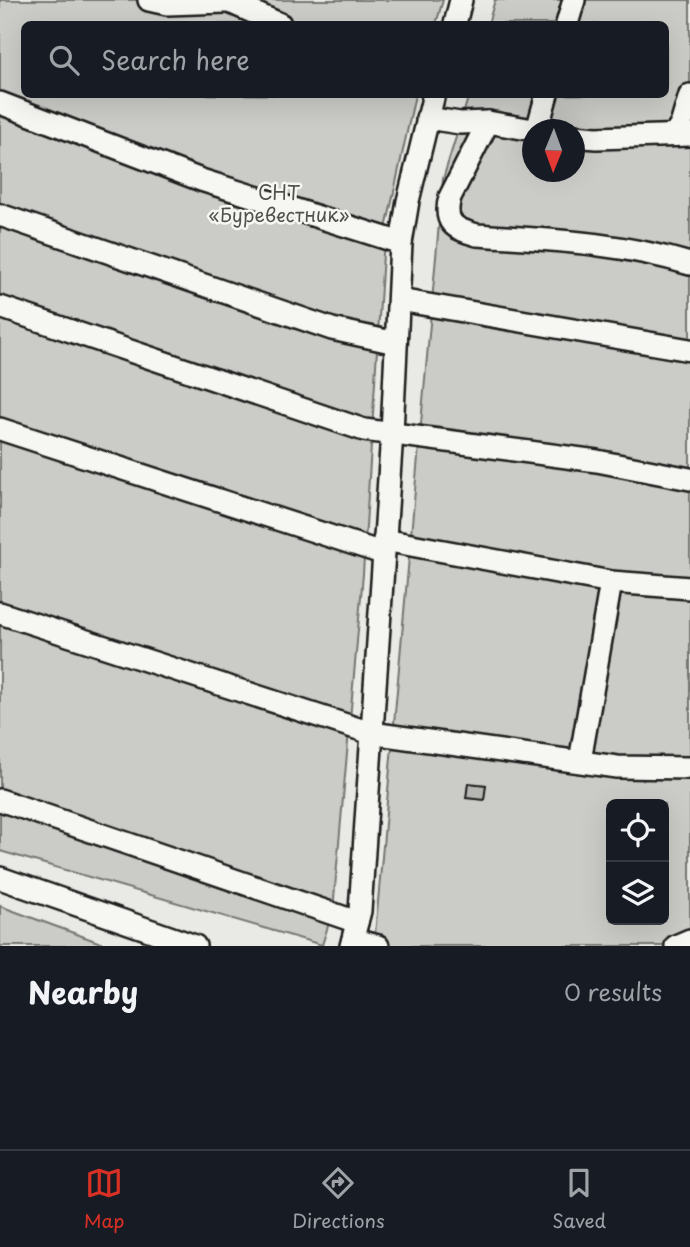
<!DOCTYPE html>
<meta charset="utf-8">
<style>
:root{--surface:#171b24;--page:#20242c;--text:#f1f3f6;--muted:#9ea1a6;--line:#363941;--accent:#d93025}
body{margin:0;font-family:"Playpen Sans",sans-serif;background:var(--page);color:var(--text)}
.controls{position:absolute;right:21px;bottom:21px;display:grid;overflow:hidden;border-radius:10px;box-shadow:0 7px 28px #0002}
.controls button{width:63px;height:63px;display:grid;place-items:center;padding:0;border:0;border-bottom:2px solid var(--line);background:var(--surface);color:var(--text);font:35px sans-serif}
.compass{position:absolute;left:522px;top:119px;width:63px;height:63px;border-radius:50%;background:var(--surface);box-shadow:0 7px 28px #0002;rotate:181deg}
.list{margin:0;padding:0;list-style:none}
h2{display:flex;justify-content:space-between;align-items:center;height:91px;margin:0;padding:0 28px;font-size:30px}
h2 small{font-size:23px;font-weight:400;color:var(--muted)}
.icon{flex:none;width:38px;height:38px;fill:none;stroke:currentColor;stroke-width:2;stroke-linecap:round;stroke-linejoin:round}
.map{position:relative;flex:none;width:690px;height:946px;overflow:hidden}
.search{position:absolute;background:var(--surface);box-shadow:0 7px 28px #0002;left:21px;right:21px;top:21px;height:77px;display:flex;align-items:center;gap:18px;box-sizing:border-box;padding:0 24px;border-radius:10px;color:var(--muted);font-size:26px}
.sheet{height:203px;background:var(--surface)}
nav{display:flex;justify-content:space-around;align-items:center;box-sizing:border-box;height:98px;border-top:2px solid var(--line);background:var(--surface);font-size:19px;color:var(--muted)}
nav a{display:grid;justify-items:center;gap:4px}
nav .on{color:var(--accent)}
.map>svg:first-child{display:block}
.green{fill:#cbcbc7;stroke:#747472;stroke-width:2;fill-rule:evenodd}
.building{fill:#b6b6b3;stroke:#1c1c1c;stroke-width:2}
.lines{fill:none;stroke-linecap:round;stroke-linejoin:round}
.minor-casing{stroke:#1c1c1c;stroke-width:26}
.minor{stroke:#f6f6f2;stroke-width:21}
.labels{text-anchor:middle;stroke-width:5;stroke-linejoin:round;paint-order:stroke}
.park-label{font-size:19px;fill:#51514f;stroke:#f6f6f2}
</style>
<div class="map">
<svg width="690" height="946" viewBox="0 0 690 946">
<rect width="100%" height="100%" fill="#e9e9e5"/>
<filter id="ink" filterUnits="userSpaceOnUse"><feTurbulence type="fractalNoise" baseFrequency=".0143" numOctaves="2"/><feDisplacementMap in="SourceGraphic" scale="14" xChannelSelector="R" yChannelSelector="G"/><feConvolveMatrix kernelMatrix="1 2 1 2 8 2 1 2 1" color-interpolation-filters="sRGB"/></filter>
<g filter="url(#ink)">
<g class="green">
<polygon points="0,0 443,0 436,24 24,24 24,94 415,95 384,238 363,574 333,910 322,945 0,851"/>
<path d="M495,0H690V946H374L443,179L469,95L666,94V24H488ZM532,130H574V172H532ZM611,804H664V920H611Z"/>
<polygon points="0,906 109,946 0,946"/>
</g>
<polygon class="building" points="468,783 486,785 484,800 466,798"/>
<g class="lines">
<g class="minor-casing">
<g id="minor">
<polyline points="149,0 167,4 226,2"/>
<polyline points="225,0 280,24"/>
<polyline points="455,24 461,0"/>
<polyline points="567,24 574,0"/>
<polyline points="0,103 201,180 401,243"/>
<polyline points="427,118 460,123 488,122 533,130"/>
<path d="M488,122L450,197C443,223 454,229 477,235C551,240 618,242 690,264"/>
<polyline points="537,130 547,94"/>
<polyline points="675,134 681,125 690,95"/>
<polyline points="574,136 596,138 690,135"/>
<polyline points="0,215 332,329 396,343"/>
<polyline points="399,300 690,350"/>
<polyline points="0,307 364,430 597,461 690,479"/>
<polyline points="0,429 382,553"/>
<polyline points="384,540 611,582 690,588"/>
<polyline points="0,613 371,733 617,767 690,768"/>
<polyline points="580,761 611,582"/>
<polyline points="0,800 357,922"/>
<polyline points="0,878 195,946"/>
<polyline points="353,940 378,946"/>
<polyline points="351,946 360,911 392,433 401,243 408,201 434,94"/>
<polyline points="676,946 690,940"/>
</g>
</g>
<use href="#minor" class="minor"/>
</g>
</g>
<g class="labels">
<g class="park-label">
<text x="279" y="200">СНТ<tspan x="279" dy="22">«Буревестник»</tspan></text>
</g>
</g>
</svg>
<div class="controls">
<button><svg class="icon" aria-label="locate" viewBox="0 0 24 24"><circle cx="12" cy="12" r="6"/><path d="M12 2v4M12 18v4M2 12h4M18 12h4"/></svg></button>
<button><svg class="icon" aria-label="layers" viewBox="0 0 24 24"><path d="M12 4l9 5-9 5-9-5zM3 14l9 5 9-5"/></svg></button>
</div>
<svg class="compass" viewBox="-18 -18 36 36"><path d="M0-13l5 13h-10z" fill="#e53935"/><path d="M0 13l5-13h-10z" fill="#9ea1a6"/></svg>
<div class="search"><svg class="icon" aria-label="search" viewBox="0 0 24 24"><circle cx="10" cy="10" r="6"/><path d="M15 15l6 6"/></svg>Search here</div>
</div>
<section class="sheet">
<h2>Nearby<small>0 results</small></h2>
<ul class="list">
</ul>
</section>
<nav>
<a class="on"><svg class="icon" aria-label="map" viewBox="0 0 24 24"><path d="M3 6l6-2 6 2 6-2v14l-6 2-6-2-6 2zM9 4v14M15 6v14"/></svg>Map</a>
<a><svg class="icon" aria-label="directions" viewBox="0 0 24 24"><path d="M12 3l9 9-9 9-9-9zM9 14v-3h6M13 9l2 2-2 2"/></svg>Directions</a>
<a><svg class="icon" aria-label="saved" viewBox="0 0 24 24"><path d="M7 4h10v16l-5-4-5 4z"/></svg>Saved</a>
</nav>
